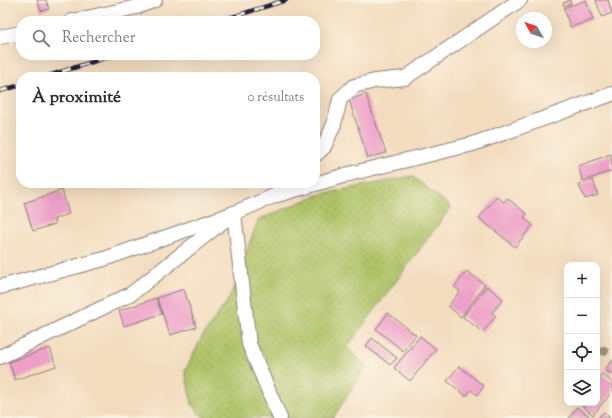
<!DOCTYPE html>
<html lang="fr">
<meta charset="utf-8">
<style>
:root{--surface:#fff;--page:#f7f7f7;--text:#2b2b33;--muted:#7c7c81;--line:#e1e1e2}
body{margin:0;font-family:"Sorts Mill Goudy",serif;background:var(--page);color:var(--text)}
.controls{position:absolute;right:12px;bottom:12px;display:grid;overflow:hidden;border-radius:8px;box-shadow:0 4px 16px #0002}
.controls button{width:36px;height:36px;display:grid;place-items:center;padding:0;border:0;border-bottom:1px solid var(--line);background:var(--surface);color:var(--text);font:20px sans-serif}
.compass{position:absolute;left:516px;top:12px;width:36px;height:36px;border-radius:50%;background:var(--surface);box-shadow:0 4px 16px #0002;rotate:310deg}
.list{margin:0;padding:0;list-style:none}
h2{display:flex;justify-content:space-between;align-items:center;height:52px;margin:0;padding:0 16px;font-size:17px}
h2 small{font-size:13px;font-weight:400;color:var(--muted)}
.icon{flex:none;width:22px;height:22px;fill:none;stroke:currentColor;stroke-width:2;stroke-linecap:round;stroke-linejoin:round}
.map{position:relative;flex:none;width:612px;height:418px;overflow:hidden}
.search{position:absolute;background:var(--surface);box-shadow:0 4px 16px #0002;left:16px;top:16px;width:304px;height:44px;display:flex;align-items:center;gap:10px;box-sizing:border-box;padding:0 14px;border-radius:16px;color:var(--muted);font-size:15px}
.panel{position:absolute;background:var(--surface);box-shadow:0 4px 16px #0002;left:16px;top:72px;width:304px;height:116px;border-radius:16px}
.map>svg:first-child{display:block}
.grass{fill:url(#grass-dots);stroke:#687250}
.building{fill:#eda0c7}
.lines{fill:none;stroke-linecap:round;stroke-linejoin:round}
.street-casing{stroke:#8a7f7c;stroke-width:16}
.street{stroke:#fff;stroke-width:14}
.rail-casing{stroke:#22223b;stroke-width:4.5}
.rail{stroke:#fcf5e5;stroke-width:3;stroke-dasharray:9;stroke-linecap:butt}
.tree{fill:#9b947e}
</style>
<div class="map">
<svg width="612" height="418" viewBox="0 0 612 418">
<defs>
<pattern id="grass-dots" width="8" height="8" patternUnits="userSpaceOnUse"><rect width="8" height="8" fill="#afc266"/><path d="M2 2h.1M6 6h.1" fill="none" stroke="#96a659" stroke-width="1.8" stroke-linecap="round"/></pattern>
</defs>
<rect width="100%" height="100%" fill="#fcf5e5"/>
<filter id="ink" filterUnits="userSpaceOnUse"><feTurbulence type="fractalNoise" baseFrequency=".025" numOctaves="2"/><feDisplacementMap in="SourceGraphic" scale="8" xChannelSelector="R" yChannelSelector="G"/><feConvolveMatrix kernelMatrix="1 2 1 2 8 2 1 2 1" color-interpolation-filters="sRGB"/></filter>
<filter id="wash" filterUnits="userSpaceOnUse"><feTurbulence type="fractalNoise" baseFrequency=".012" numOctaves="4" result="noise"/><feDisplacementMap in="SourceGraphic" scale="16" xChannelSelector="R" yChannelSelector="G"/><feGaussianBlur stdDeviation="0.9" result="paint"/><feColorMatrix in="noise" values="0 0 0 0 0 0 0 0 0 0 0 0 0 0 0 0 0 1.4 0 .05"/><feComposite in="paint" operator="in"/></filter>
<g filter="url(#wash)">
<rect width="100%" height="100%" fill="#f3dcbe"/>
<polygon class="grass" points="412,176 451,207 347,347 366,366 333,418 204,418 192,405 185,371 202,337 230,297 258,220 318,195"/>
<g id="blocks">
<g class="building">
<polygon points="37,0 46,0 49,9 41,11"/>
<polygon points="570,0 571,4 564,6 563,3"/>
<polygon points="586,0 593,20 570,27 564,8"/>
<polygon points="596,0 608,0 612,13 602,17"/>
<polygon points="366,94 386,153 368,158 349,100"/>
<polygon points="611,154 612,171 583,181 578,166"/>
<polygon points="593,180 598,195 585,199 579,185"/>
<polygon points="62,190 69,214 54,219 55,224 33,231 24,203"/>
<polygon points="497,196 504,202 507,198 527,214 524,218 533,225 515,247 479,218"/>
<polygon points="467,271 485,285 461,317 448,306 460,291 454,287"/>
<polygon points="487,286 503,299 492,313 496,316 483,332 463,317"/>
<polygon points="184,289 196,327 170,335 157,298"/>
<polygon points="156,298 162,314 124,326 119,311"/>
<polygon points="388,313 416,335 403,351 376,329"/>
<polygon points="420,336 436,349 410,381 394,368"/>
<polygon points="372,338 397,358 390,365 366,346"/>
<polygon points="50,348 56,366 15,380 9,362"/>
<polygon points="612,359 612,374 605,370"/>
<polygon points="459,366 484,386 477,395 471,390 466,396 447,381"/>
<polygon points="602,374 612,382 612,392 593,415 579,403 597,403 597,381"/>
<polygon points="577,407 589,416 588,418 569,418"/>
<polygon points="604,412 610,418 598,418"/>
</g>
</g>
</g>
<g filter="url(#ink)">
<use href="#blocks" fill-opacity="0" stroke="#8a7f7c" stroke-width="1"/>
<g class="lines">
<g class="street-casing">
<g id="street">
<polyline points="72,21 137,7 155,0"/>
<polyline points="0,37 21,33"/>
<polyline points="315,155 324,147 334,124 340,99 354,86 375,81 405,78 520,0"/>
<polyline points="274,196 353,173 473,144 612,94"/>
<polyline points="234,213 249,344 280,418"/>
<polyline points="0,287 104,259 234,213 274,196 281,189"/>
<polyline points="0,357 131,294 225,220"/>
</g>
</g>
<use href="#street" class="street"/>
<g class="rail-casing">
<g id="rail">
<polyline points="220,21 286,0"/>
<polyline points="45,77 114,55"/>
<polyline points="0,91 21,85"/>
</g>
</g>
<use href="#rail" class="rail"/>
</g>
<circle class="tree" cx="604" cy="351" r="5"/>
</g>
</svg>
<div class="controls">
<button>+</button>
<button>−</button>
<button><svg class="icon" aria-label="locate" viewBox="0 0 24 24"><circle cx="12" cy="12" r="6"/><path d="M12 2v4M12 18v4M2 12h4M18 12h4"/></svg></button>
<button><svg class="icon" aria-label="layers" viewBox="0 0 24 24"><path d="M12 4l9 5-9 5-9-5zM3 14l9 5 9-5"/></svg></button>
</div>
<svg class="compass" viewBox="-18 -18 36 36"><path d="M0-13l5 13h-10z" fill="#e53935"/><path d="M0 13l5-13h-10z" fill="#7c7c81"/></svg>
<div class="search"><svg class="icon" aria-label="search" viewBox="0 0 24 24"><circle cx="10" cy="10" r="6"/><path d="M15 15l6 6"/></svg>Rechercher</div>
<section class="panel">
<h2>À proximité<small>0 résultats</small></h2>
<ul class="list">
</ul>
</section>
</div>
